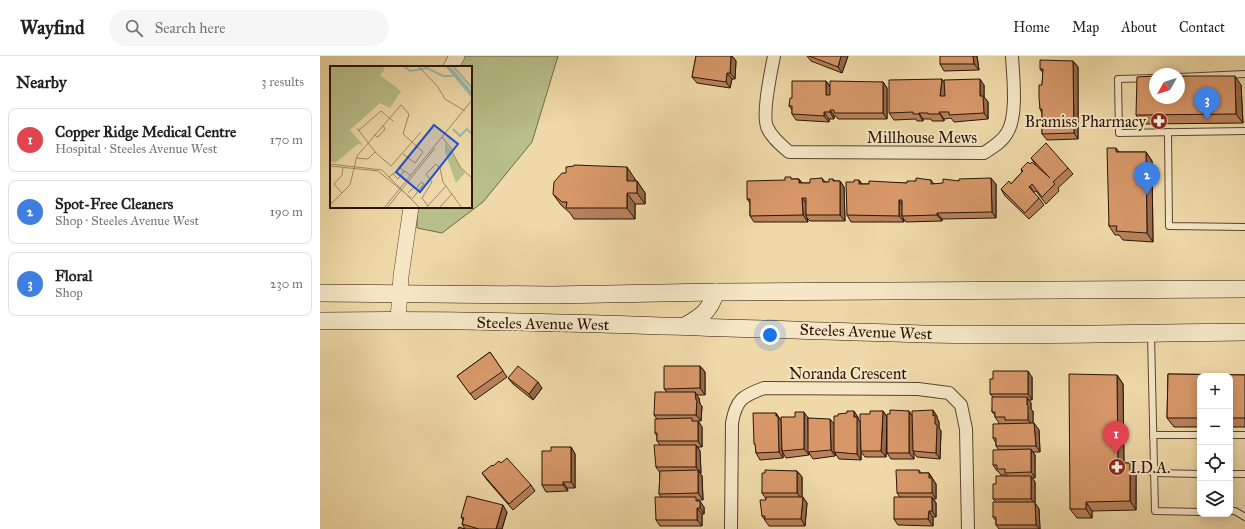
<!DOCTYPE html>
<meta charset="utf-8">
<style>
:root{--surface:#fff;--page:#f6f6f6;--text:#222;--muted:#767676;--line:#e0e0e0;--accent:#8f2418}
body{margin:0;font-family:"IM FELL Great Primer",serif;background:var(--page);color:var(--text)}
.controls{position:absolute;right:12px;bottom:12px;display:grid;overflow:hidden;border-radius:8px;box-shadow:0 2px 10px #0003}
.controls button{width:36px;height:36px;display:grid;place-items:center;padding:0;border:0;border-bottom:1px solid var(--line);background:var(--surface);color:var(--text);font:20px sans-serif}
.compass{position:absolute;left:829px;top:12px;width:36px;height:36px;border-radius:50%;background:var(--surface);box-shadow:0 2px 10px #0003;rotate:231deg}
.you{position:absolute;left:450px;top:279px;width:14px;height:14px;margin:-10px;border:3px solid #fff;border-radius:50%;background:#1a73e8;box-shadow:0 0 0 6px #1a73e833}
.badge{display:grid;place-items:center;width:26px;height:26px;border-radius:50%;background:var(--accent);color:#fff;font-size:13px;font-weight:700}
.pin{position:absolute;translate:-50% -33px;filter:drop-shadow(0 1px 2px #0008)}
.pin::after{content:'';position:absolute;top:21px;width:14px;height:12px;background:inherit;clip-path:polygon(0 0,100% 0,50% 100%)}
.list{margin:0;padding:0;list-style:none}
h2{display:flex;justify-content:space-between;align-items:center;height:52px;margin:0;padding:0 16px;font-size:17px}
h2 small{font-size:13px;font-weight:400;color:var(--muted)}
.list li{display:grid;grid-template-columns:26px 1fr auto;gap:12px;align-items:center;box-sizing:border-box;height:64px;margin:0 8px 8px;padding:0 8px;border:1px solid var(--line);border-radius:8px}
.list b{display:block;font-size:15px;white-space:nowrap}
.list p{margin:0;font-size:13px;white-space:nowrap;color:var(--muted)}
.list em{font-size:13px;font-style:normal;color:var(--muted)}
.icon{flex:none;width:22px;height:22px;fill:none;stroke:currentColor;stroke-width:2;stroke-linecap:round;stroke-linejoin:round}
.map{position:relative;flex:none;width:925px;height:473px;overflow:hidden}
header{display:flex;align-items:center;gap:24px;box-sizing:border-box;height:56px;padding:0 20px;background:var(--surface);border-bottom:1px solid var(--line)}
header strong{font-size:19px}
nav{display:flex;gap:22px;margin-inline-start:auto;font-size:14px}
.search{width:280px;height:36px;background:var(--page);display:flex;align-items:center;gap:10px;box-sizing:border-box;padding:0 14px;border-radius:22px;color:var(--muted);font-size:15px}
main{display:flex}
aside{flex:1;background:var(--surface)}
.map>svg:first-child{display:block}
.green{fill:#b8bf89;stroke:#706a48}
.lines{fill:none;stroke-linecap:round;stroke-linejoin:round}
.service-casing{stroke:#5a452e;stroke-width:8}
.minor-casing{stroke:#5a452e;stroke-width:14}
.tertiary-casing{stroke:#5a452e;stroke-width:16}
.secondary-casing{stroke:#291406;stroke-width:18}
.service{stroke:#f5e6c6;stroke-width:6}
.minor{stroke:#f5e6c6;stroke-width:12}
.tertiary{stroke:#f5e6c6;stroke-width:15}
.secondary{stroke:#f5e6c6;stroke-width:17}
.wall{fill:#b9825a;stroke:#291406}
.shaded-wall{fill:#966a4a;stroke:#291406}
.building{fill:#d79769;stroke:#291406}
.labels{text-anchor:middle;stroke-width:4;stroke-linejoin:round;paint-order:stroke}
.poi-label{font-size:16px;fill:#291406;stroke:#f5e6c6;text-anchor:end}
.street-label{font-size:16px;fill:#291406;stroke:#f5e6c6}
.inset-river{fill:none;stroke:#9abaad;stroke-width:2}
.inset-road{fill:none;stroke:#a08a67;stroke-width:1}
.view{fill:#1d4ed8;fill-opacity:0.15;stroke:#1d4ed8;stroke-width:2}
.inset-edge{fill:none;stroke:#291406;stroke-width:2}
</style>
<header>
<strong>Wayfind</strong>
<div class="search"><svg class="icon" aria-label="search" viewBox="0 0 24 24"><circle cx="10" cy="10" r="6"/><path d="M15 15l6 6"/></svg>Search here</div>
<nav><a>Home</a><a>Map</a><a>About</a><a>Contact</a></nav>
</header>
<main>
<aside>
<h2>Nearby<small>3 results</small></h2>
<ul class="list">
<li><span class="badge" style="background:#e0444e">1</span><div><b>Copper Ridge Medical Centre</b><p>Hospital · Steeles Avenue West</p></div><em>170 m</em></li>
<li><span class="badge" style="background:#3f7fe0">2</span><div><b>Spot-Free Cleaners</b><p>Shop · Steeles Avenue West</p></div><em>190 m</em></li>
<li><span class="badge" style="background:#3f7fe0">3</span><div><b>Floral</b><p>Shop</p></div><em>230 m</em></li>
</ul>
</aside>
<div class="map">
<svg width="925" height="473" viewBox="0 0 925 473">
<rect width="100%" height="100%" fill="#efd9a8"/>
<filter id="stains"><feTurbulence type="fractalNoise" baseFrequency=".005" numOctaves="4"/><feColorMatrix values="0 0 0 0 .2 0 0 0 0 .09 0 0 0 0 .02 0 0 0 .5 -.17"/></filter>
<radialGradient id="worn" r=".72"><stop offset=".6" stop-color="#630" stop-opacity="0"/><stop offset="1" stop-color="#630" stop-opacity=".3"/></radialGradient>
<polygon class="green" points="137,0 238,0 212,86 163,146 122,177 97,172 97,151 151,151 151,11 132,11"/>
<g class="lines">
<g class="service-casing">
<g id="service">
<polyline points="859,21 925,18"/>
<polyline points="835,22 798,23 799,77 925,75"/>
<polyline points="848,76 849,170 925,171"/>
<polyline points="831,279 835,455 880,456"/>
<polyline points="833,379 880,379"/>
<polyline points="910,379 925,379"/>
<polyline points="833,417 880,418"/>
<polyline points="910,418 925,418"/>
<polyline points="910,455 915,455 925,461"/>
</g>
</g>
<g class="minor-casing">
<g id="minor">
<path d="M454,0C451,15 441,62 448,73C453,83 461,89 469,96L664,97C673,91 682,86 687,77C698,60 693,20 692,0"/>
<path d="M411,473L412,367C416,344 422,340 444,332L598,333L629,337L641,349L646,373L648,473"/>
</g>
</g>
<g class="tertiary-casing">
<g id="tertiary">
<polyline points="131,11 137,0"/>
<polyline points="78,264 81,220 91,151"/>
</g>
</g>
<g class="secondary-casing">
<g id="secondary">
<polyline points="0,237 232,239 396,236 925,233"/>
<path d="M0,265C202,262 403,273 604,278C711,280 818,277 925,276"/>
<path d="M365,270C382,260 389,256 396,236"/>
</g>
</g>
<use href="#service" class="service"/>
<use href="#minor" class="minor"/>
<use href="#tertiary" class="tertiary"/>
<use href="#secondary" class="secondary"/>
</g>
<g class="wall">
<polygon points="376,0 412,0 416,5 415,23 412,23 410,32 377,27 372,21"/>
<polygon points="487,0 528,0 522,17 491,5"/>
<polygon points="657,0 659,14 624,15 620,8"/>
<polygon points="753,5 758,11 758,83 727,84 722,78 722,57 720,53 723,17 720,13"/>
<polygon points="506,25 510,30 563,26 567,32 567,63 518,63 516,60 514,60 514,63 509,63 509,66 476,64 472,58 472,54 469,50 472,42"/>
<polygon points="624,26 664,29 664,41 668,46 668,63 634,66 631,62 624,63 624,65 612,65 611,63 603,63 603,65 597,65 596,63 574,64 569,57"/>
<polygon points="921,29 923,67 823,68 816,59"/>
<polygon points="796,92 799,96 826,96 832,105 833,186 803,184 799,179 795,179 789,170"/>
<polygon points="711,102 748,112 753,118 738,132 739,135 726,148 716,135 714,136 714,137 719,142 724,149 709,163 685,140 681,133 691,128 702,116 701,113 710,108 716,109"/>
<polygon points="502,122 505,126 509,126 513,123 515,125 520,125 524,131 525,165 490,165 487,162 488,166 434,166 430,160 430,147 427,143 465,124 472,123 479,123 482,127 490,127"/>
<polygon points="315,123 315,125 317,125 325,137 325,148 315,148 315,163 254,163 250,157 241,149 233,138"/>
<polygon points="539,124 542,128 587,127 596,125 611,124 614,128 676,128 676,162 622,163 622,165 586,166 583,162 584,166 531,166 527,159 534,126"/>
<polygon points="170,296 187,321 155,344 137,320"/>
<polygon points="380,310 385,316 385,339 376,339 379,342 380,348 382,350 381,365 378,365 382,371 382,391 378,391 380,395 381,417 380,417 382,420 383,444 377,444 384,451 384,458 382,458 382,470 340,470 336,464 341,441 339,438 340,417 336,411 340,389 337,385 337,380 335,377 337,363 334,359 347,336 344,333"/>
<polygon points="848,318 925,319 925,371 910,371 910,320 880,320 880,371 854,371 847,362"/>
<polygon points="797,319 803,328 804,407 810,407 816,416 816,454 772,455 772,462 757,462 750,453"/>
<polygon points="712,321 712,344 709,344 711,347 711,353 713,355 713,367 719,374 720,396 713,396 715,399 715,422 712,422 715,426 715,447 719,453 720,473 679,473 676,469 676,465 673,461 676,446 673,443 676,428 688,420 687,419 681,419 678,415 677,415 673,409 679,394 676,390 676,387 673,382 679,367 675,361 675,359 672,356 673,341 670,338"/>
<polygon points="188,322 222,332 213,344 193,328"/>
<polygon points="563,355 567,361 566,401 545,401 541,396 541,404 519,403 515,397 515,400 493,403 489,397 489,399 466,402 463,397 463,402 440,404 436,397 436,390 434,388 456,357 461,365 488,362 514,368 538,361 538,363 540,366 550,358"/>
<polygon points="589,355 592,360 617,360 617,362 619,366 619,372 621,375 620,403 597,401 593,396 594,403 571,403 567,397 570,358"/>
<polygon points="251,391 255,398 255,432 247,432 248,435 226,436 222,429 231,395"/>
<polygon points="173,410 211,429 215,435 193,454 167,424 162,417"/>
<polygon points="599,414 601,417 609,417 616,428 616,443 613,443 616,447 616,461 613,461 613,470 578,469 574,463 580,441 577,437"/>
<polygon points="477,415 482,421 482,441 487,447 485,470 449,470 442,460 446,444 446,443 442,437 445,417"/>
<polygon points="187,456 182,473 138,473 145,473 142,468 143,464 141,461"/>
</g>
<g class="shaded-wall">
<polygon points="411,0 412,0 416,5 415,23 410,17"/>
<polygon points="521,0 528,0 522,17 518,11"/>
<polygon points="653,0 657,0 659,14 654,8"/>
<polygon points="753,5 758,11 758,83 754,77"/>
<polygon points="407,17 412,23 410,32 406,26"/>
<polygon points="915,20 921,29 923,67 916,58"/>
<polygon points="622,23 626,29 625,46 620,40"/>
<polygon points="660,23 664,29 664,41 668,46 668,63 664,57 660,40"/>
<polygon points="506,25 511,32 511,45 506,39"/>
<polygon points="563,26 567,32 567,63 563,57"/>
<polygon points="510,54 514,60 514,63 510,56"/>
<polygon points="504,56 509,63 509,66 504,60"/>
<polygon points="619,56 624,63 624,65 620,58"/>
<polygon points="599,57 603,63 603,65 599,58"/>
<polygon points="826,96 832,105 833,186 827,177"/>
<polygon points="307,111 315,123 315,136 307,125"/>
<polygon points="671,122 676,128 676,162 672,156"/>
<polygon points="479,123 483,129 479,127"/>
<polygon points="539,124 543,130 539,128"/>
<polygon points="317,125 325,137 325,148 317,137"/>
<polygon points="520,125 524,131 525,165 520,159"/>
<polygon points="710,130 714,136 713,138 709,131"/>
<polygon points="307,137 315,148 315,163 307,152"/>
<polygon points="482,142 487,148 486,159 487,162 488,166 483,159"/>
<polygon points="579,144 583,150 582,160 583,162 584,166 579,160"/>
<polygon points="617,157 622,163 622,165 617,159"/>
<polygon points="380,310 385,316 385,339 380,332"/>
<polygon points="708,315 712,321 712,344 708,338"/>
<polygon points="797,319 803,328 804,416 798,407"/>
<polygon points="218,326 222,332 213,344 209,338"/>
<polygon points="375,336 379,342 380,348 382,350 381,365 376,359 376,344"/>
<polygon points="707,341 711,347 711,353 713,355 713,370 708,364 707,349"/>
<polygon points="613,354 617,360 617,362 619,366 619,372 621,375 620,403 616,397 615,368 613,360"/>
<polygon points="534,355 538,361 538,363 541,367 541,404 537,398"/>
<polygon points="563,355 567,361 566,401 561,395"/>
<polygon points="589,355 593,361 594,403 589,397"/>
<polygon points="484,356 488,362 489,399 484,393"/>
<polygon points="456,357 462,366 462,395 463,397 463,402 459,396"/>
<polygon points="510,363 515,369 515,400 511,394"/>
<polygon points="378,365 382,371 382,391 378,385"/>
<polygon points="714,367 719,374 720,396 716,390"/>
<polygon points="376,389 380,395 381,417 376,411"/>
<polygon points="251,391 255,398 255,432 251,426"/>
<polygon points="711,393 715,399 715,422 711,416"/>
<polygon points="810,407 816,416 816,454 810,445"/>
<polygon points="378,414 382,420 383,444 378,437"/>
<polygon points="477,415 482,421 482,443 477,437"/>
<polygon points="609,417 616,428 616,443 612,437 609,422"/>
<polygon points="711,420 715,426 715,447 719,453 720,473 719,473 716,469 715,448 711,443"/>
<polygon points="243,426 247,432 248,435 243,429"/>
<polygon points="483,441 487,447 485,470 481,463"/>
<polygon points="612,441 616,447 616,461 612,455"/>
<polygon points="380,445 384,451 384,458 380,452"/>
<polygon points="766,446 772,455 772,462 766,453"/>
<polygon points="183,449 187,456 182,473 176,473"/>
<polygon points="377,452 382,458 382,470 377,464"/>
<polygon points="609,455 613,461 613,470 608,463"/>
</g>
<g class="building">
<polygon points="376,0 411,0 410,17 407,17 406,26 372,21"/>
<polygon points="489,0 521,0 518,11"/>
<polygon points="620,0 653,0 654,8 620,8"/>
<polygon points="720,4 753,5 754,77 722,78 722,53 720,53 719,41 719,29 722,29 723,13 720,13"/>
<polygon points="835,20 835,42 859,42 859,20 915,20 916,58 816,59 817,21"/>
<polygon points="622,23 620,40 625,40 624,24 660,23 660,40 663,40 664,57 629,59 629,56 619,56 620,58 608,58 608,57 599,57 599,58 593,58 593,56 569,57 569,24"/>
<polygon points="472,25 506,25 506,39 510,39 510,25 563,26 563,57 514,57 514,54 510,54 510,56 504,56 504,60 472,58 472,50 469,50 470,42 472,42"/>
<polygon points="726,87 748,112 733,126 735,128 722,141 712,128 709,131 719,142 705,157 681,133 689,125 691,128 703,115 701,113 708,106 710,108 712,106 730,122 711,102"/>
<polygon points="787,92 796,92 796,96 826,96 827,177 796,175 797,170 789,170"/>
<polygon points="254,109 307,111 307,125 317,125 317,137 307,137 307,152 246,152 247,146 242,146 233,138 234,126 242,117 246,117 246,111 254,110"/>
<polygon points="465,121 471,121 471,123 479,123 479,127 490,127 490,123 502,122 503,126 509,126 509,123 513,123 513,125 520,125 520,159 486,159 486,142 482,142 483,159 430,160 430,143 427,143 427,125 465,124"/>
<polygon points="596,122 611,124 611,128 623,127 623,123 639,125 639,123 671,122 672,156 617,157 617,159 582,160 582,144 579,144 579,160 527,159 526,126 534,126 534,124 539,124 539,128 549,128 549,125 587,127 587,125 596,125"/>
<polygon points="170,296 183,315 150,338 137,320"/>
<polygon points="198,310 218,326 209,338 188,322"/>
<polygon points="344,310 380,310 380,332 344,333"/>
<polygon points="673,315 708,315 708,338 670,338 670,323 673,323"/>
<polygon points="749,318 797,319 798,407 810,407 810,445 766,446 766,453 750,453"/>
<polygon points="848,318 925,319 925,362 910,362 910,320 880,320 880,362 847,362"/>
<polygon points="335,336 375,336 376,344 377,344 376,359 334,359"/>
<polygon points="672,341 707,341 707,349 708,349 708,364 685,364 685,361 675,361 675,356 672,356"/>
<polygon points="570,354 589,355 589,397 567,397 567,358 570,358"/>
<polygon points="613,354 613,360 615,359 615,368 617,369 616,397 593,395 592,355"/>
<polygon points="527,355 534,355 534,361 537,361 537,398 514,396 514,360 518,360 518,358 527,357"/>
<polygon points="550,355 563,355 561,395 541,395 540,358 550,358"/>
<polygon points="475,356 484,356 484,393 462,395 461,361 475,361"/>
<polygon points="433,357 456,357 456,360 458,360 459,396 436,397 435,388 434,388"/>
<polygon points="372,362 372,365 378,365 378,385 337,385 337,377 335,377 335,363"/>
<polygon points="488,362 510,363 511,394 488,396"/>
<polygon points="714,367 716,390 676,390 676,382 673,382 673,368"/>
<polygon points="334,389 376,389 376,411 336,411"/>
<polygon points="231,391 251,391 251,426 243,426 243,429 222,429 222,395 231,395"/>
<polygon points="711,393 711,416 685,417 685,413 677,413 677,409 673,409 673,394"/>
<polygon points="187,402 211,429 189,448 162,417 172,409 173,410 179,405 181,407"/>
<polygon points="378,414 378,437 339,438 340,415"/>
<polygon points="445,414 477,415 477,437 442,437 442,417 445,417"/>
<polygon points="576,414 599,414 599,417 609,417 609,422 612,422 612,437 577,437"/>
<polygon points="676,420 711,420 711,443 673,443 673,428 676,428"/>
<polygon points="147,440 183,449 176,473 159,473 142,468 144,462 141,461"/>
<polygon points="335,441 376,441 376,445 380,445 380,452 377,452 377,464 336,464"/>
<polygon points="446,441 483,441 481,463 445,463 445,460 442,460 440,444 446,444"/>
<polygon points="574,441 612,441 612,455 609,455 608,463 574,463"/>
<polygon points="673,446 715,446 716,469 676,469 676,461 673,461"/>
<polygon points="139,471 145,473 138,473"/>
</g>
<defs>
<g id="pharmacy-disc" transform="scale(0.9)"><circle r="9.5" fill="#8f2418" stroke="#f5e6c6"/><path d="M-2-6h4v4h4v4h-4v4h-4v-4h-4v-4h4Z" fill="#fff"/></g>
</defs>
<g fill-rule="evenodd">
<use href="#pharmacy-disc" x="839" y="65"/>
<use href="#pharmacy-disc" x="797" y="411"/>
</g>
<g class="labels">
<g class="poi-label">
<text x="826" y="71">Bramiss Pharmacy</text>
<text x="810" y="417" text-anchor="start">I.D.A.</text>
</g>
<g class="street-label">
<text x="602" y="87">Millhouse Mews</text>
<text transform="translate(223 267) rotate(1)" y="6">Steeles Avenue West</text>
<text transform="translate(546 275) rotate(2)" y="6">Steeles Avenue West</text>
<text x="528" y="323">Noranda Crescent</text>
</g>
</g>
<g transform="translate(10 10)">
<rect width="142" height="142" fill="#efd9a8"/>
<path d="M0,0H52L55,3L50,9L71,25L60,42L50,37L20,64L33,79L28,78L5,97L0,95ZM115,76L135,107L126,117L115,86Z" fill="#b8bf89"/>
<path d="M115,0H120L128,9L142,26V32Z" fill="#9abaad"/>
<path class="inset-river" d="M74,0L80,5L97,2L113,10H123M123,0L142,22M123,63L130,70L137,63L142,68"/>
<path class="inset-road" d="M88,0L108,21L115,33L135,45M27,62L46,87L61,100L91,66M28,65L51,45L63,55M44,69L48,71L55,63L53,59M112,71L120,81L130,101L142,112M26,92L38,93L45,86M0,98L52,104L90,142M0,100L48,105L81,132M63,108L68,113L74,105M59,111L70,102L80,109M78,116L84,121L78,127M12,127L4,118L12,109L13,102M82,133L94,118L91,116L86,123M0,139L20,119L27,90L71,39L79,48L73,68L93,86L85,97L73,88M98,140L92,132L102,116L96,108L106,98L110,102L113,116L132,142M54,142L142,34M57,142L105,82M96,142L116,120M109,142L122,128"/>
<path class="view" d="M104,59L128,78L90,126L66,106Z"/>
<rect width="142" height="142" class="inset-edge"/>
</g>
<rect width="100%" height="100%" filter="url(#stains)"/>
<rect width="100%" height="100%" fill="url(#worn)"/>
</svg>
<div class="controls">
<button>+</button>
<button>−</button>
<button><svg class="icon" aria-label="locate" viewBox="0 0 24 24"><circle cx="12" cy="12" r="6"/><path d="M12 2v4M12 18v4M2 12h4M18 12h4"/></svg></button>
<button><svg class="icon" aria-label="layers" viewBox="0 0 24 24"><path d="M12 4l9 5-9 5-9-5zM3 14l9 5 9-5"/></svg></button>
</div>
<svg class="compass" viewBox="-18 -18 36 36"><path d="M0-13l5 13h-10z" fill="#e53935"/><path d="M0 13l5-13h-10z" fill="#767676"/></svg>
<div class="you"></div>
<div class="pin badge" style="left:796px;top:398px;background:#e0444e">1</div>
<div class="pin badge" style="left:827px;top:139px;background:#3f7fe0">2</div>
<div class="pin badge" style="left:887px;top:64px;background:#3f7fe0">3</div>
</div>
</main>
